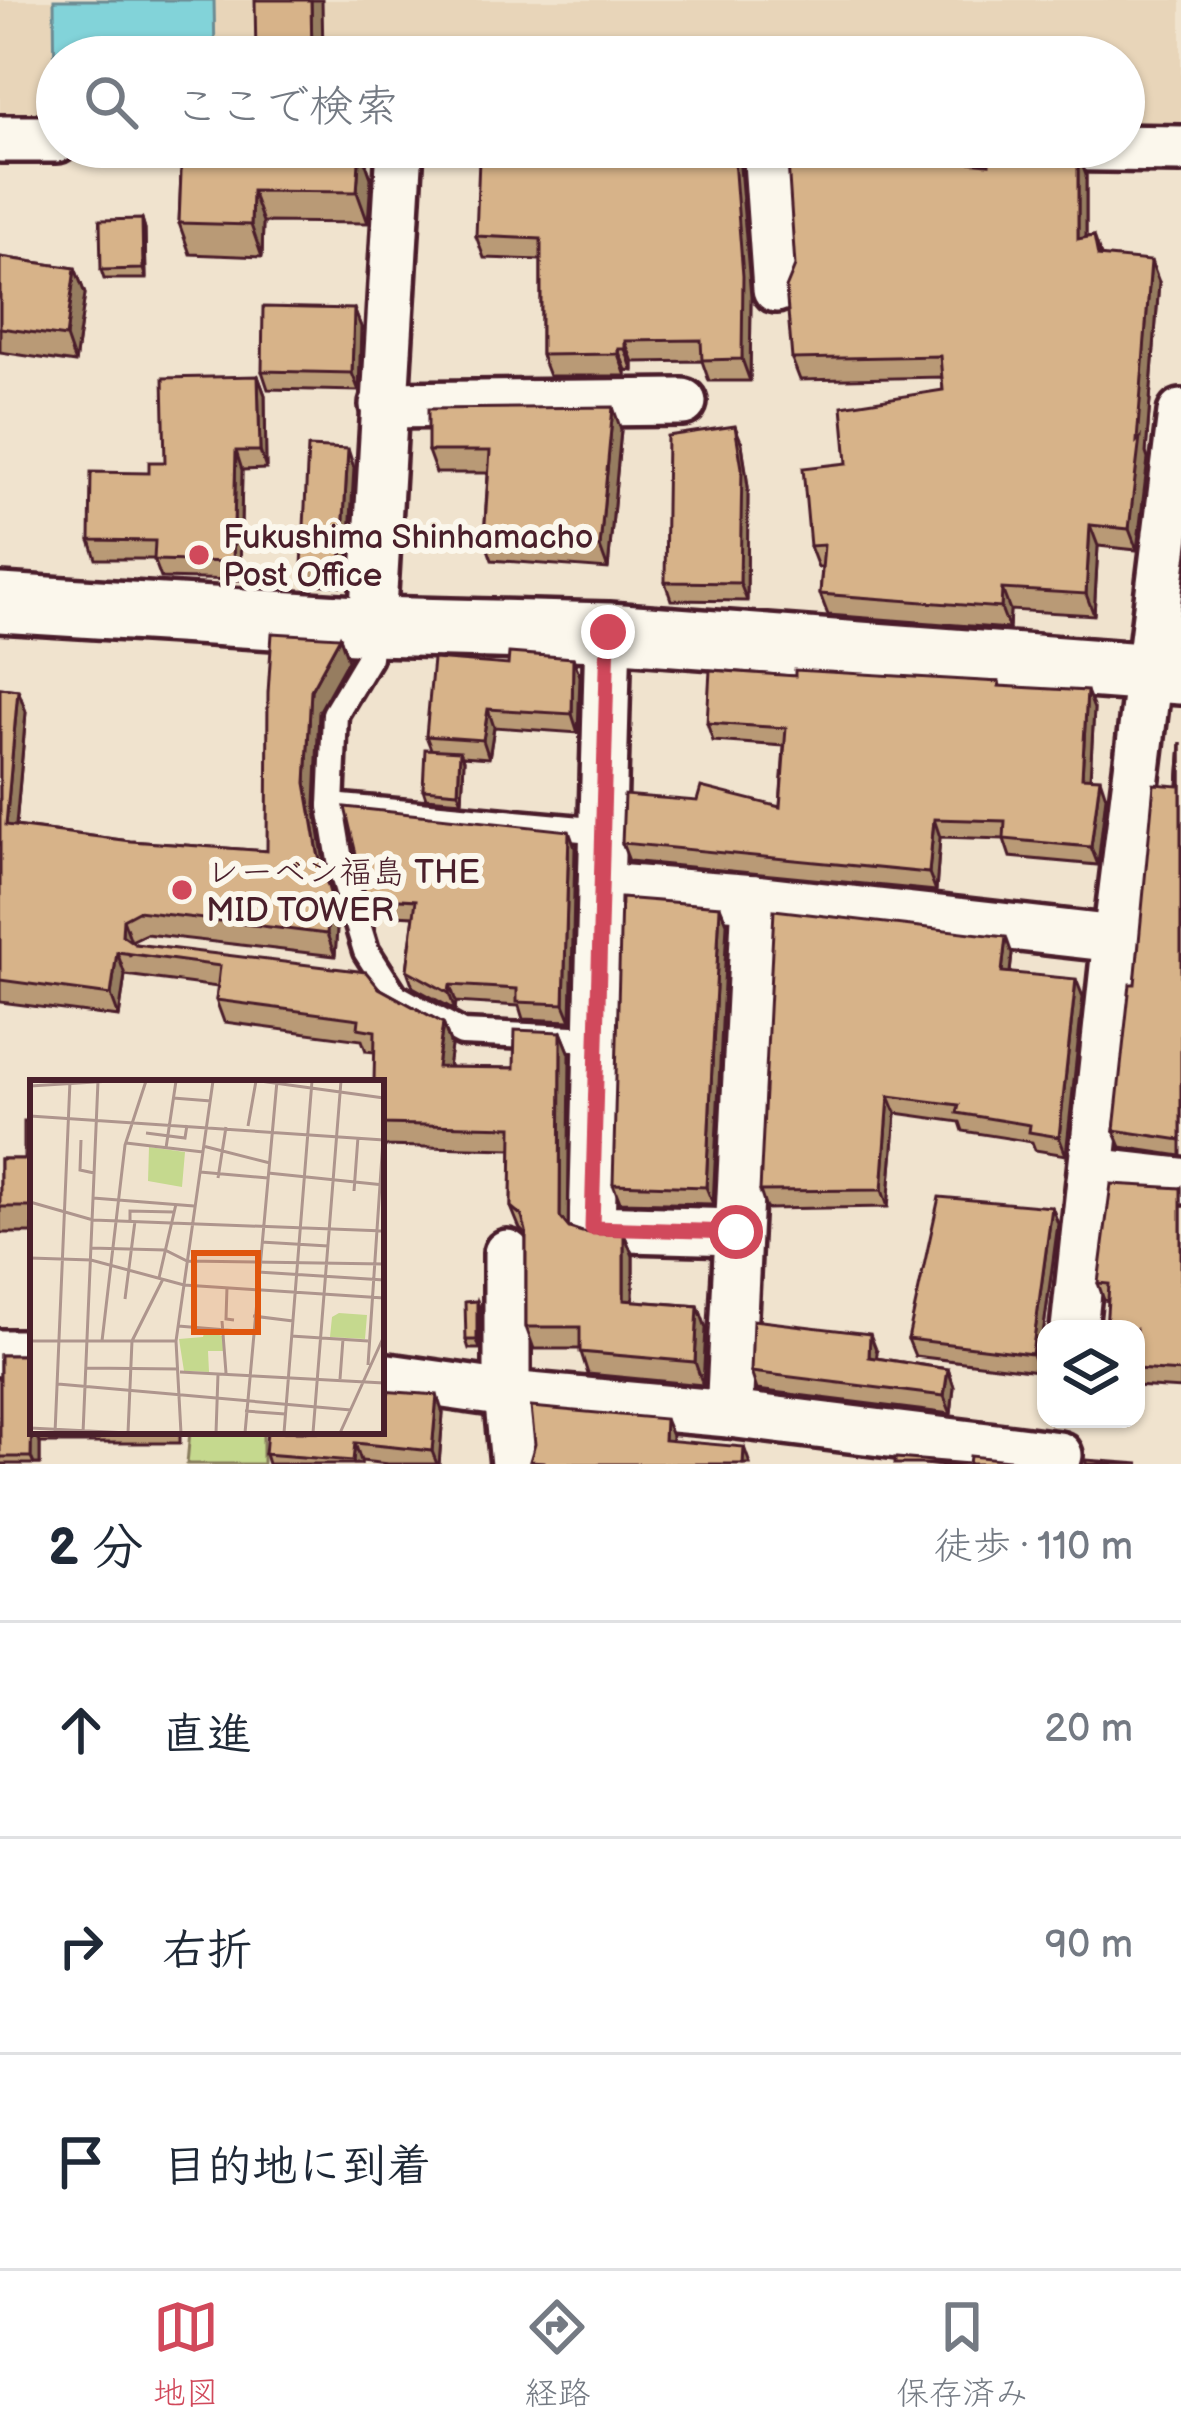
<!DOCTYPE html>
<html lang="ja">
<meta charset="utf-8">
<style>
:root{--surface:#fff;--page:#f2f2f3;--text:#1f2937;--muted:#747a83;--line:#e0e1e3;--accent:#d1495b}
body{margin:0;font-family:"Balsamiq Sans","Klee One",sans-serif;background:var(--page);color:var(--text)}
.controls{position:absolute;right:36px;bottom:36px;display:grid;overflow:hidden;border-radius:24px;box-shadow:0 3px 9px #0004}
.controls button{width:108px;height:108px;display:grid;place-items:center;padding:0;border:0;border-bottom:3px solid var(--line);background:var(--surface);color:var(--text);font:60px sans-serif}
.stop{position:absolute;width:36px;height:36px;margin:-27px;border:9px solid #d1495b;border-radius:50%;background:#fff}
.stop.end{background:#d1495b;border-color:#fff;box-shadow:0 3px 12px #0008}
.list{margin:0;padding:0;list-style:none}
h2{display:flex;justify-content:space-between;align-items:center;height:156px;margin:0;padding:0 48px;font-size:51px}
h2 small{font-size:39px;font-weight:400;color:var(--muted)}
.list li{display:grid;grid-template-columns:78px 1fr auto;gap:36px;align-items:center;box-sizing:border-box;height:216px;padding:0 48px;border-top:3px solid var(--line)}
.list b{display:block;font-size:45px;white-space:nowrap}
.list em{font-size:39px;font-style:normal;color:var(--muted)}
.icon{flex:none;width:66px;height:66px;fill:none;stroke:currentColor;stroke-width:2;stroke-linecap:round;stroke-linejoin:round}
.map{position:relative;flex:none;width:1181px;height:1464px;overflow:hidden}
.search{position:absolute;background:var(--surface);box-shadow:0 3px 9px #0004;left:36px;right:36px;top:36px;height:132px;display:flex;align-items:center;gap:30px;box-sizing:border-box;padding:0 42px;border-radius:66px;color:var(--muted);font-size:45px}
.sheet{height:804px;background:var(--surface)}
nav{display:flex;justify-content:space-around;align-items:center;box-sizing:border-box;height:168px;border-top:3px solid var(--line);background:var(--surface);font-size:33px;color:var(--muted)}
nav a{display:grid;justify-items:center;gap:6px}
nav .on{color:var(--accent)}
.map>svg:first-child{display:block}
.built{fill:#e8d5b9}
.green{fill:#c5d98e;stroke:#887c5c;stroke-width:3}
.water{fill:#82d3d9;stroke:#6c8b93;stroke-width:3}
.lines{fill:none;stroke-linecap:round;stroke-linejoin:round}
.service-casing{stroke:#4a1f2b;stroke-width:33}
.minor-casing{stroke:#4a1f2b;stroke-width:54}
.tertiary-casing{stroke:#4a1f2b;stroke-width:66}
.service{stroke:#fbf7ec;stroke-width:24}
.minor{stroke:#fbf7ec;stroke-width:45}
.tertiary{stroke:#fbf7ec;stroke-width:57}
.wall{fill:#b99a76;stroke:#4a1f2b;stroke-width:3}
.shaded-wall{fill:#967d60;stroke:#4a1f2b;stroke-width:3}
.building{fill:#d7b389;stroke:#4a1f2b;stroke-width:3}
.route{stroke:#d1495b;stroke-width:15}
.poi-dot{fill:#d1495b;stroke:#fbf7ec;stroke-width:4.5}
.labels{text-anchor:middle;stroke-width:12;stroke-linejoin:round;paint-order:stroke}
.poi-label{font-size:33px;fill:#4a1f2b;stroke:#fbf7ec;text-anchor:start}
.inset-road{fill:none;stroke:#ae958d;stroke-width:3}
.view{fill:#e0560e;fill-opacity:0.15;stroke:#e0560e;stroke-width:6}
.inset-edge{fill:none;stroke:#4a1f2b;stroke-width:6}
</style>
<div class="map">
<svg width="1181" height="1464" viewBox="0 0 1181 1464">
<rect width="100%" height="100%" fill="#f0e3ce"/>
<filter id="ink" filterUnits="userSpaceOnUse"><feTurbulence type="fractalNoise" baseFrequency=".00833" numOctaves="2"/><feDisplacementMap in="SourceGraphic" scale="24" xChannelSelector="R" yChannelSelector="G"/><feConvolveMatrix kernelMatrix="1 2 1 2 8 2 1 2 1" color-interpolation-filters="sRGB"/></filter>
<g filter="url(#ink)">
<polygon class="built" points="0,0 1181,0 1181,149 925,147 1124,147 1124,57 57,57 57,140 0,139"/>
<polygon class="green" points="190,1431 263,1431 263,1464 187,1464"/>
<polygon class="water" points="54,0 214,0 215,57 57,57 55,98"/>
<g class="lines">
<g class="service-casing">
<g id="service">
<polyline points="372,626 369,657 335,714 331,806 342,872 366,951 395,996 462,1033 595,1039"/>
<polyline points="331,806 603,831"/>
</g>
</g>
<g class="minor-casing">
<g id="minor">
<polyline points="0,139 57,139"/>
<polyline points="766,147 776,289"/>
<polyline points="1032,147 1181,149"/>
<polyline points="383,405 683,402"/>
<polyline points="372,626 400,147"/>
<polyline points="608,632 592,1228 737,1232"/>
<polyline points="601,886 755,898 1116,939"/>
<polyline points="1092,1171 1181,1181"/>
<polyline points="507,1253 507,1394 514,1464"/>
<polyline points="1074,1329 1116,939 1181,413"/>
<polyline points="0,1353 33,1353"/>
<polyline points="381,1376 507,1394 729,1414 1059,1455"/>
<polyline points="729,1414 755,898"/>
</g>
</g>
<g class="tertiary-casing">
<polyline id="tertiary" points="0,603 372,626 608,632 1181,675"/>
</g>
<use href="#service" class="service"/>
<use href="#minor" class="minor"/>
<use href="#tertiary" class="tertiary"/>
</g>
<g class="wall">
<polygon points="182,147 360,147 371,178 368,223 263,222 262,257 190,254 179,223"/>
<polygon points="734,147 740,167 751,297 750,381 709,381 702,361 633,362 633,371 626,370 626,376 549,376 541,355 541,260 484,258 476,236 555,162"/>
<polygon points="902,147 905,156 989,164 1024,153 1078,154 1086,175 1086,237 1094,236 1101,256 1159,282 1146,453 1148,459 1137,550 1098,546 1094,615 1010,610 1009,629 828,615 820,594 822,567 818,567 810,546 847,463 943,390 942,377 800,380 792,359"/>
<polygon points="142,219 145,229 146,279 104,279 101,270"/>
<polygon points="0,257 75,268 85,294 75,363 0,352"/>
<polygon points="354,309 361,327 359,391 268,389 262,371"/>
<polygon points="258,376 265,395 266,469 242,470 240,580 161,578 154,559 96,559 90,540 149,473 165,462"/>
<polygon points="621,430 608,569 492,560 484,538 488,473 436,473 428,451"/>
<polygon points="742,444 748,487 747,601 671,600 665,582"/>
<polygon points="354,468 347,586 308,584 302,566"/>
<polygon points="340,637 348,660 319,712 315,805 326,875 338,915 335,956 146,934 131,941 135,944 379,988 443,1023 451,1046 448,1067 514,1068 561,1032 570,1054 568,1227 582,1232 624,1234 633,1256 633,1301 698,1306 706,1328 703,1385 588,1374 580,1349 534,1349 526,1327 526,1235 520,1229 511,1207 512,1149 382,1146 381,1083 375,1052 366,1051 362,1040 224,1022 216,1000 218,987 125,975 119,1017 0,1002 0,688 18,690 26,712 16,826 130,841 267,851"/>
<polygon points="573,658 580,676 578,733 494,727 489,758 462,756 464,760 462,801 426,798 423,789 431,749 426,736 508,665"/>
<polygon points="795,676 999,682 1000,686 1094,709 1090,777 1106,796 1098,865 1010,857 1004,839 940,837 936,891 629,861 622,843 780,807 784,746 713,741 707,723"/>
<polygon points="1181,742 1181,1156 1121,1147 1114,1130 1135,984 1178,786"/>
<polygon points="575,848 571,1021 523,1019 519,1006 456,1002 455,1010 413,987 407,970 414,916 372,914 366,897"/>
<polygon points="727,923 713,1204 620,1202 613,1184"/>
<polygon points="1012,954 1010,973 1083,997 1066,1155 1035,1150 1032,1142 963,1131 960,1122 896,1113 888,1207 766,1209 760,1191"/>
<polygon points="33,1121 33,1233 0,1233 0,1159 24,1159"/>
<polygon points="1181,1188 1181,1389 1136,1386 1136,1329 1108,1301 1104,1300 1098,1283"/>
<polygon points="1052,1207 1058,1224 1038,1371 915,1356 908,1339"/>
<polygon points="477,1301 480,1311 480,1349 469,1349 466,1340"/>
<polygon points="877,1352 876,1358 948,1369 954,1387 951,1414 757,1390 751,1372"/>
<polygon points="0,1355 33,1355 33,1431 180,1431 180,1443 40,1443 40,1464 0,1464"/>
<polygon points="443,1414 439,1464 388,1464 361,1461 361,1464 268,1464 265,1454"/>
</g>
<g class="shaded-wall">
<polygon points="311,0 322,0 323,57 312,57"/>
<polygon points="360,147 371,178 368,223 357,192"/>
<polygon points="727,147 734,147 740,167 751,297 750,381 742,359"/>
<polygon points="1078,154 1086,175 1086,260 1078,239"/>
<polygon points="252,191 263,222 262,257 251,225"/>
<polygon points="142,219 145,229 146,279 143,269"/>
<polygon points="1151,261 1159,282 1146,453 1148,459 1137,550 1129,529"/>
<polygon points="75,268 85,294 75,363 66,337"/>
<polygon points="354,309 361,327 359,391 352,373"/>
<polygon points="625,341 633,362 633,371 625,349"/>
<polygon points="618,349 626,370 626,376 618,354"/>
<polygon points="258,376 265,395 266,469 260,451"/>
<polygon points="613,407 621,430 608,569 600,547"/>
<polygon points="735,426 742,444 748,487 747,601 740,583"/>
<polygon points="348,449 354,468 347,586 341,568"/>
<polygon points="236,451 242,470 240,580 233,562"/>
<polygon points="1090,525 1098,546 1094,615 1086,594"/>
<polygon points="1002,589 1010,610 1009,629 1001,608"/>
<polygon points="340,637 348,660 319,712 315,805 326,875 338,915 335,956 327,934 318,853 306,783 311,690"/>
<polygon points="573,658 580,676 578,733 572,714"/>
<polygon points="18,690 26,712 14,847 6,825"/>
<polygon points="1087,691 1094,709 1089,795 1082,777"/>
<polygon points="488,709 494,727 489,758 483,740"/>
<polygon points="460,751 464,760 462,801 458,792"/>
<polygon points="1100,778 1106,796 1098,865 1091,847"/>
<polygon points="934,819 940,837 936,891 929,873"/>
<polygon points="569,831 575,848 571,1021 564,1004"/>
<polygon points="720,906 727,923 713,1204 706,1187"/>
<polygon points="123,919 131,941 130,957 122,935"/>
<polygon points="1006,937 1012,954 1008,990 1002,972"/>
<polygon points="117,952 125,975 119,1017 111,995"/>
<polygon points="1076,979 1083,997 1066,1155 1059,1137"/>
<polygon points="450,985 456,1002 455,1010 449,993"/>
<polygon points="443,1023 451,1046 445,1089 437,1067"/>
<polygon points="561,1032 570,1054 568,1240 560,1217"/>
<polygon points="889,1096 896,1113 888,1207 882,1190"/>
<polygon points="1052,1207 1058,1224 1038,1371 1032,1354"/>
<polygon points="624,1234 633,1256 633,1323 624,1300"/>
<polygon points="477,1301 480,1311 480,1349 477,1340"/>
<polygon points="698,1306 706,1328 703,1385 695,1362"/>
<polygon points="870,1334 877,1352 875,1375 869,1357"/>
<polygon points="948,1369 954,1387 951,1414 944,1396"/>
<polygon points="437,1395 443,1414 439,1464 437,1464 432,1451"/>
<polygon points="31,1418 33,1431 36,1431 40,1443 40,1464 34,1464 31,1457"/>
<polygon points="665,1419 672,1436 670,1457 664,1440"/>
<polygon points="355,1443 361,1461 361,1464 354,1464 353,1461"/>
<polygon points="744,1447 750,1464 743,1464"/>
</g>
<g class="building">
<polygon points="255,0 311,0 312,57 256,57"/>
<polygon points="182,147 360,147 357,192 252,191 251,225 179,223"/>
<polygon points="555,147 733,147 743,276 742,359 702,360 701,340 625,341 625,349 618,349 618,354 541,355 541,239 476,236 479,159 555,162"/>
<polygon points="787,147 901,147 900,156 989,164 989,147 1010,147 1024,153 1078,154 1078,239 1094,236 1098,256 1151,261 1137,441 1140,438 1129,529 1090,525 1086,594 1002,589 1001,608 820,594 824,545 810,546 803,468 847,463 842,406 943,390 940,356 792,359 786,288 795,266"/>
<polygon points="142,219 143,269 101,270 100,220"/>
<polygon points="0,257 75,268 66,337 0,328"/>
<polygon points="263,307 354,309 352,373 262,371"/>
<polygon points="258,376 260,451 236,451 233,562 154,560 155,541 90,540 91,472 149,473 149,462 165,462 163,378"/>
<polygon points="613,407 600,547 484,538 490,451 428,451 428,409"/>
<polygon points="735,426 742,468 740,583 665,582 667,436"/>
<polygon points="308,447 348,449 341,568 302,566"/>
<polygon points="272,633 340,637 311,690 306,783 318,853 330,893 327,934 138,911 123,919 122,935 135,944 366,972 379,988 443,1023 437,1067 514,1068 515,1030 561,1032 560,1217 569,1228 582,1232 624,1234 624,1300 698,1306 695,1362 580,1352 580,1327 526,1327 526,1231 522,1216 511,1207 512,1127 381,1124 381,1083 374,1083 375,1031 358,1028 359,1019 216,1000 220,966 117,952 111,995 0,980 0,688 18,690 6,825 130,841 267,851 268,693"/>
<polygon points="509,653 573,658 572,714 488,709 483,740 426,736 433,659 508,665"/>
<polygon points="710,670 795,676 795,670 999,682 999,686 1087,691 1082,777 1100,778 1091,847 1004,839 1005,821 934,819 929,873 622,843 624,795 697,801 701,787 780,807 786,728 707,723"/>
<polygon points="1181,742 1181,1140 1114,1130 1130,984 1135,984 1154,784 1178,786"/>
<polygon points="425,749 460,751 458,792 423,789"/>
<polygon points="345,807 569,831 564,1004 517,1002 517,989 450,985 449,993 407,970 416,900 366,897"/>
<polygon points="621,898 720,906 706,1187 613,1184"/>
<polygon points="774,910 1006,937 1002,972 1076,979 1059,1137 1029,1132 1030,1125 957,1113 959,1105 889,1096 882,1190 760,1191"/>
<polygon points="24,1121 33,1121 33,1207 0,1207 0,1159 24,1159"/>
<polygon points="1111,1184 1181,1188 1181,1372 1136,1369 1136,1329 1106,1329 1109,1284 1098,1283"/>
<polygon points="939,1197 1052,1207 1032,1354 908,1339"/>
<polygon points="477,1301 477,1340 466,1340 465,1302"/>
<polygon points="753,1320 870,1334 869,1357 948,1369 944,1396 751,1372"/>
<polygon points="0,1355 33,1355 31,1457 0,1457"/>
<polygon points="381,1391 437,1395 432,1451 355,1443 353,1461 265,1454 267,1431 381,1431"/>
<polygon points="531,1407 665,1419 664,1440 744,1447 743,1464 544,1464 544,1462 530,1461 535,1444"/>
<polygon points="970,1456 1020,1461 1020,1464 895,1464 895,1458 969,1464"/>
<polygon points="1086,1460 1140,1464 1086,1464"/>
</g>
</g>
<g class="lines" filter="url(#ink)">
<polyline class="route" points="608,632 592,1228 736,1232"/>
</g>
<g class="poi-dot">
<circle cx="199" cy="555" r="12"/>
<circle cx="182" cy="890" r="12"/>
</g>
<g class="labels">
<g class="poi-label">
<text x="223" y="548">Fukushima Shinhamacho<tspan x="223" dy="38">Post Office</tspan></text>
<text x="206" y="883">レーベン福島 THE<tspan x="206" dy="38">MID TOWER</tspan></text>
</g>
</g>
<g transform="translate(30 1080)">
<rect width="354" height="354" fill="#f0e3ce"/>
<path d="M119,67L155,72L152,107L118,101ZM309,233L337,235L335,259L300,257L302,237ZM175,249L192,256L194,271H178L179,292L154,291L149,259L173,257Z" fill="#c5d98e"/>
<path class="inset-road" d="M230,1L354,18M0,6L81,1M143,18L181,21M0,36L354,60M218,46L226,1M116,53L155,58L157,45M51,60L50,90L64,93M96,63L173,72M173,66L240,83M136,68L146,1M170,92L238,98M238,93L354,105M188,98L196,47M324,111L328,57M63,118L164,126M0,122L63,140L354,151M100,141V131L144,132M231,162L298,166M61,168L135,170L157,181L354,184M0,178L61,180L154,205L354,218M228,192L354,200M129,198L146,124M197,207L196,239L204,240M95,219L105,141M223,236L263,241M192,241L196,293M148,246L221,252M261,256L338,261M0,261H146M72,261L95,65L116,1M338,285L354,45M56,288L149,289M150,292L354,303M310,299L313,259M28,304L321,330M215,331L255,334M0,348L98,353M25,353L40,1M53,353L68,1M98,353L102,261L133,199M151,353L146,261L183,1M186,353L188,294M215,353L247,1M254,353L282,1M283,353L311,1M310,353L354,256"/>
<path class="view" d="M164,173H228V252H164Z"/>
<rect width="354" height="354" class="inset-edge"/>
</g>
</svg>
<div class="controls">
<button><svg class="icon" aria-label="layers" viewBox="0 0 24 24"><path d="M12 4l9 5-9 5-9-5zM3 14l9 5 9-5"/></svg></button>
</div>
<div class="stop" style="left:736px;top:1232px"></div>
<div class="stop end" style="left:608px;top:632px"></div>
<div class="search"><svg class="icon" aria-label="search" viewBox="0 0 24 24"><circle cx="10" cy="10" r="6"/><path d="M15 15l6 6"/></svg>ここで検索</div>
</div>
<section class="sheet">
<h2>2 分<small>徒歩 · 110 m</small></h2>
<ul class="list">
<li><svg class="icon" aria-label="ahead" viewBox="0 0 24 24"><path d="M12 20V5M6 11l6-6 6 6"/></svg><div><b>直進</b></div><em>20 m</em></li>
<li><svg class="icon" aria-label="right" viewBox="0 0 24 24"><path d="M7 20v-9h11M14 6l5 5-5 5"/></svg><div><b>右折</b></div><em>90 m</em></li>
<li><svg class="icon" aria-label="arrive" viewBox="0 0 24 24"><path d="M6 21V4h12l-3 4 3 4H6"/></svg><div><b>目的地に到着</b></div></li>
</ul>
</section>
<nav>
<a class="on"><svg class="icon" aria-label="map" viewBox="0 0 24 24"><path d="M3 6l6-2 6 2 6-2v14l-6 2-6-2-6 2zM9 4v14M15 6v14"/></svg>地図</a>
<a><svg class="icon" aria-label="directions" viewBox="0 0 24 24"><path d="M12 3l9 9-9 9-9-9zM9 14v-3h6M13 9l2 2-2 2"/></svg>経路</a>
<a><svg class="icon" aria-label="saved" viewBox="0 0 24 24"><path d="M7 4h10v16l-5-4-5 4z"/></svg>保存済み</a>
</nav>
